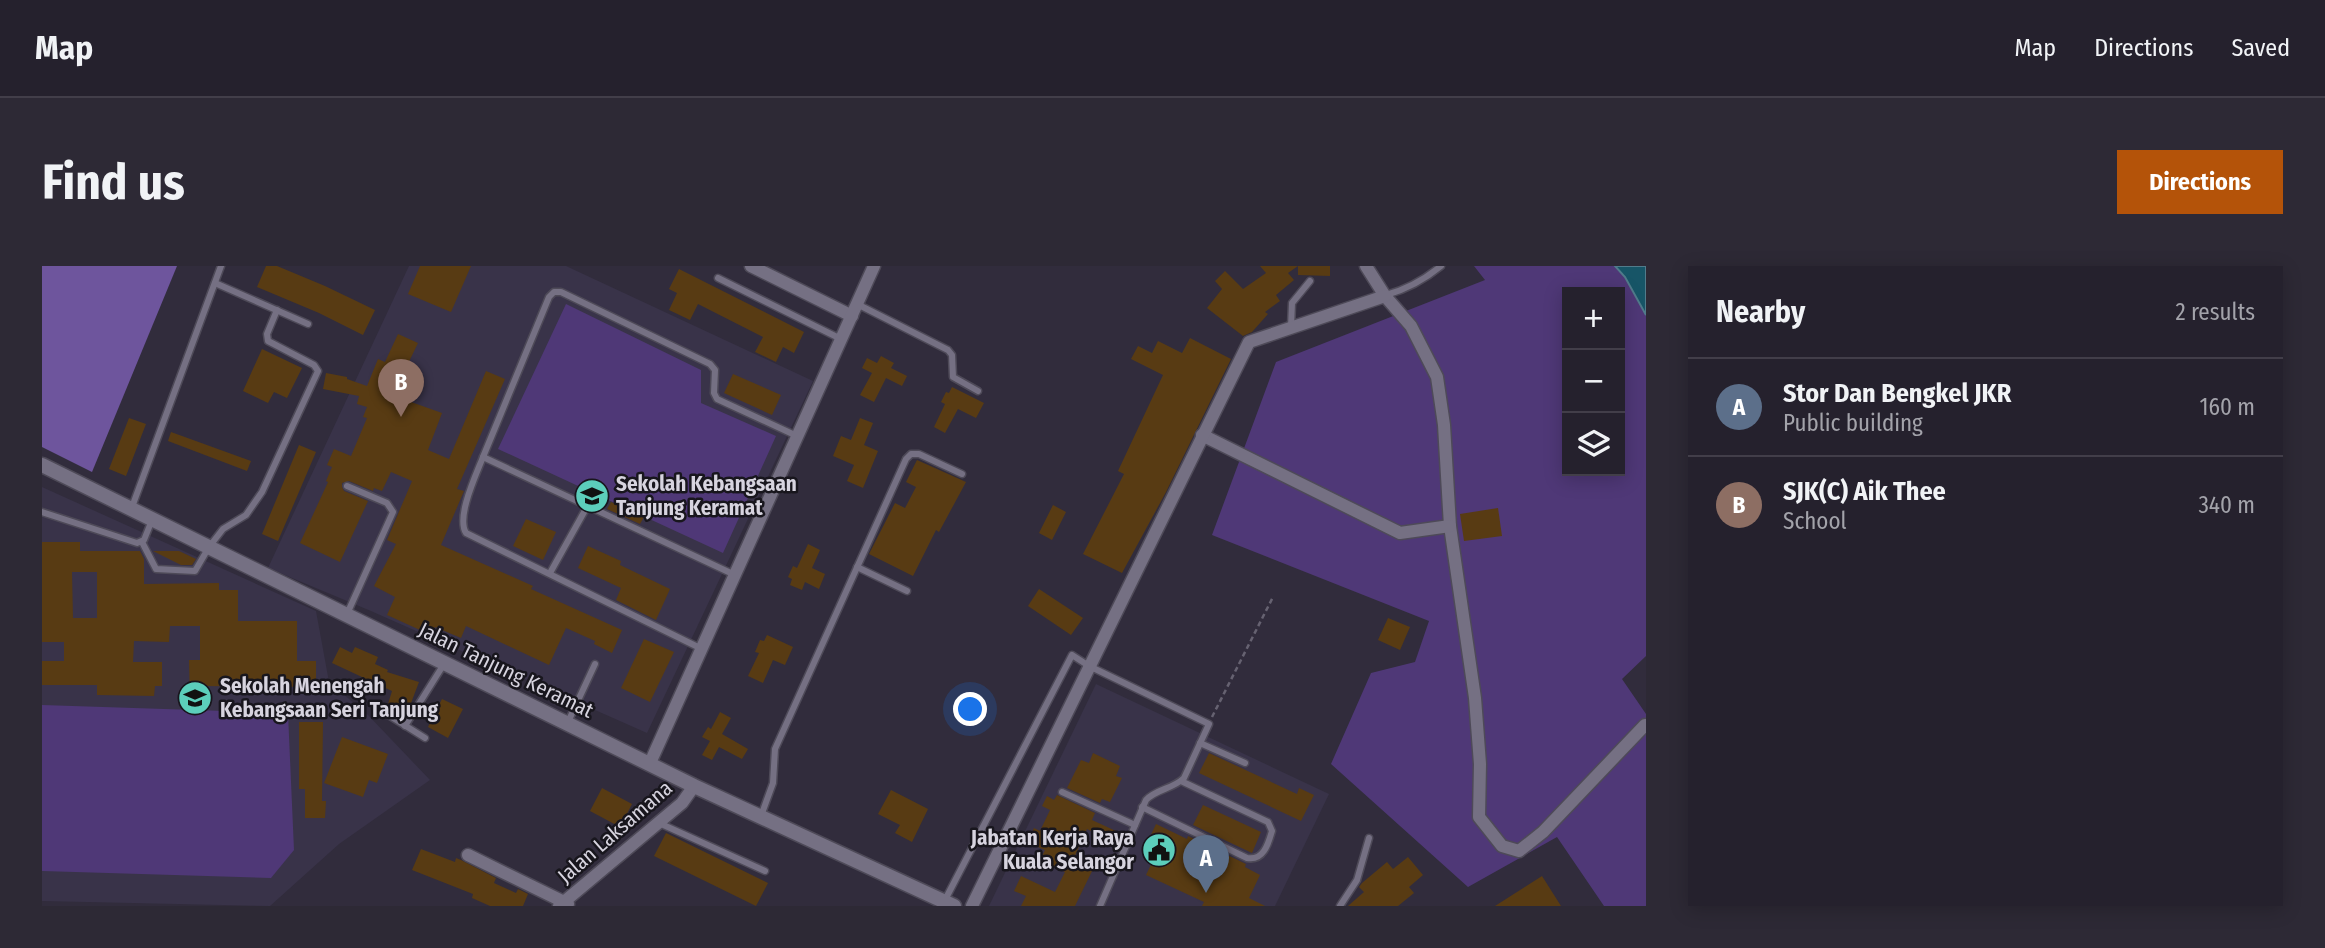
<!DOCTYPE html>
<meta charset="utf-8">
<style>
:root{--surface:#25212d;--page:#2d2935;--text:#f1f3f6;--muted:#a3a3aa;--line:#423e49;--accent:#b45309}
body{margin:0;font-family:"Fira Sans Condensed",sans-serif;background:var(--page);color:var(--text)}
.controls{position:absolute;right:21px;top:21px;display:grid;overflow:hidden;border-radius:0px;box-shadow:0 4px 18px #0003}
.controls button{width:63px;height:63px;display:grid;place-items:center;padding:0;border:0;border-bottom:2px solid var(--line);background:var(--surface);color:var(--text);font:35px sans-serif}
.you{position:absolute;left:929px;top:444px;width:24px;height:24px;margin:-18px;border:5px solid #fff;border-radius:50%;background:#1a73e8;box-shadow:0 0 0 10px #1a73e833}
.badge{display:grid;place-items:center;width:46px;height:46px;border-radius:50%;background:var(--accent);color:#fff;font-size:23px;font-weight:700}
.pin{position:absolute;translate:-50% -58px;filter:drop-shadow(0 2px 4px #0008)}
.pin::after{content:'';position:absolute;top:37px;width:24px;height:21px;background:inherit;clip-path:polygon(0 0,100% 0,50% 100%)}
.list{margin:0;padding:0;list-style:none}
h2{display:flex;justify-content:space-between;align-items:center;height:91px;margin:0;padding:0 28px;font-size:30px}
h2 small{font-size:23px;font-weight:400;color:var(--muted)}
.list li{display:grid;grid-template-columns:46px 1fr auto;gap:21px;align-items:center;box-sizing:border-box;height:98px;padding:0 28px;border-top:2px solid var(--line)}
.list b{display:block;font-size:26px;white-space:nowrap}
.list p{margin:0;font-size:23px;white-space:nowrap;color:var(--muted)}
.list em{font-size:23px;font-style:normal;color:var(--muted)}
.icon{flex:none;width:38px;height:38px;fill:none;stroke:currentColor;stroke-width:2;stroke-linecap:round;stroke-linejoin:round}
.map{position:relative;flex:none;width:1604px;height:640px;overflow:hidden;border-radius:0px}
header{display:flex;align-items:center;gap:42px;box-sizing:border-box;height:98px;padding:0 35px;background:var(--surface);border-bottom:2px solid var(--line)}
header strong{font-size:33px}
nav{display:flex;gap:38px;margin-inline-start:auto;font-size:24px}
.intro{display:flex;align-items:center;justify-content:space-between;box-sizing:border-box;height:168px;padding:0 42px}
h1{margin:0;font-size:49px}
.button{padding:18px 32px;border-radius:0px;background:var(--accent);color:#fff;font-size:24px;font-weight:700}
main{display:flex;gap:42px;padding:0 42px}
aside{flex:1;background:var(--surface);border-radius:0px;box-shadow:0 4px 18px #0003}
.map>svg:first-child{display:block}
.built{fill:#393349}
.green{fill:#4f3877;fill-rule:evenodd}
.forest{fill:#6e559d}
.water{fill:#175567;stroke:#517b8b;stroke-width:2}
.building{fill:#583b13;fill-rule:evenodd}
.lines{fill:none;stroke-linecap:round;stroke-linejoin:round}
.service-casing{stroke:#4e4a58;stroke-width:9}
.minor-casing{stroke:#4e4a58;stroke-width:15}
.tertiary-casing{stroke:#4e4a58;stroke-width:17}
.path{stroke:#666271;stroke-width:2.5;stroke-dasharray:5 3.5;stroke-linecap:butt}
.service{stroke:#757083;stroke-width:6}
.minor{stroke:#757083;stroke-width:12}
.tertiary{stroke:#757083;stroke-width:14}
.labels{text-anchor:middle;stroke-width:5;stroke-linejoin:round;paint-order:stroke}
.poi-label{font-size:21px;font-weight:bold;fill:#d7d4df;stroke:#18161d;text-anchor:start}
.street-label{font-size:21px;fill:#d7d4df;stroke:#18161d}
</style>
<header>
<strong>Map</strong>
<nav><a>Map</a><a>Directions</a><a>Saved</a></nav>
</header>
<div class="intro"><h1>Find us</h1><a class="button">Directions</a></div>
<main>
<div class="map">
<svg width="1604" height="640" viewBox="0 0 1604 640">
<rect width="100%" height="100%" fill="#312c3c"/>
<g class="built">
<polygon points="367,0 524,0 771,115 605,467 329,345 226,302"/>
<polygon points="0,221 274,345 287,416 326,449 388,514 297,578 228,640 0,635"/>
<polygon points="1054,418 1287,528 1233,640 947,640"/>
</g>
<g class="green">
<path d="M1432,0H1601L1604,6V390L1580,413L1604,448V640H1562L1515,571L1426,621L1289,498L1329,407L1373,396L1387,355L1170,269L1234,96L1443,14ZM1525,26H1578V205H1525Z"/>
<polygon points="524,38 659,104 659,137 734,170 681,287 456,183"/>
<polygon points="0,439 246,447 252,584 229,612 0,605"/>
</g>
<polygon class="forest" points="0,0 135,0 50,206 0,181"/>
<polygon class="water" points="1573,0 1604,0 1604,49 1583,11"/>
<g class="building">
<polygon points="224,0 235,0 283,20 333,44 321,69 277,47 215,21"/>
<polygon points="378,0 429,0 409,46 366,28"/>
<polygon points="1218,0 1288,0 1288,10 1256,9 1256,0 1246,7 1252,14 1234,29 1238,35 1223,46 1226,48 1210,66 1201,70 1165,42 1180,23 1173,15 1183,5 1201,23 1224,7"/>
<polygon points="637,3 762,66 752,87 741,81 734,96 713,86 721,71 656,38 648,54 627,44 635,27 627,23"/>
<polygon points="356,68 376,77 363,104 369,106 358,132 400,147 386,184 407,193 444,105 463,113 415,223 422,225 399,279 491,320 489,323 580,364 570,387 552,378 553,375 524,362 507,399 424,360 419,372 393,361 389,369 345,349 353,331 332,320 354,278 345,274 370,215 349,206 340,225 332,222 331,225 307,215 300,217 300,221 302,225 326,235 298,296 258,277 286,216 284,215 290,201 285,199 292,183 309,190 325,152 321,151 325,141 315,138 317,130 281,123 284,107 305,111 305,113 325,120 336,93 343,96"/>
<polygon points="1148,72 1189,93 1124,226 1080,307 1041,288 1082,208 1076,205 1121,109 1089,93 1096,80 1110,87 1116,75 1140,87"/>
<polygon points="220,83 260,102 245,132 232,126 226,137 201,125"/>
<polygon points="839,90 852,97 849,102 865,110 860,120 844,112 832,136 818,129 830,107 820,102 825,92 835,97"/>
<polygon points="691,108 739,129 730,149 682,127"/>
<polygon points="910,121 942,137 934,152 916,143 903,167 892,161 903,138 899,136 904,126 907,127"/>
<polygon points="87,152 104,158 84,210 67,203"/>
<polygon points="818,152 831,157 822,179 836,185 821,222 805,215 812,199 791,190 799,170 809,174"/>
<polygon points="129,166 209,195 205,205 126,175"/>
<polygon points="257,179 274,186 236,275 220,268"/>
<polygon points="875,194 924,216 897,266 894,264 871,310 827,288 853,237 863,242 874,221 864,216"/>
<polygon points="569,236 602,251 598,258 565,243"/>
<polygon points="1011,239 1024,246 1010,274 997,267"/>
<polygon points="1456,242 1460,270 1422,275 1418,248"/>
<polygon points="484,253 514,266 501,294 471,280"/>
<path d="M0,276H38V285H98L102,293V318L177,317V324H196V355H255V395H274V421L158,420L157,437H148L147,394H158V360H128L127,376L92,375L91,396H120V420H113L112,430L55,429V419H0V395H22V376H0ZM30,306H55V352H31Z"/>
<polygon points="766,278 778,284 770,302 783,308 777,323 763,316 760,324 748,319 750,313 746,311 751,300 755,302"/>
<polygon points="546,280 579,295 578,299 628,323 614,354 574,334 579,322 536,302"/>
<polygon points="111,285 137,285 154,293 150,299 139,299"/>
<polygon points="997,323 1041,352 1029,369 986,340"/>
<polygon points="1346,352 1368,361 1358,384 1336,374"/>
<polygon points="725,369 751,381 743,399 731,394 721,417 706,410 717,387 713,386 718,374 722,375"/>
<polygon points="602,373 632,386 608,436 579,422"/>
<polygon points="298,381 310,387 313,381 336,391 333,398 346,404 345,406 377,416 366,445 346,438 350,425 290,397"/>
<polygon points="400,433 421,443 406,472 386,461"/>
<polygon points="678,446 689,452 680,468 706,483 700,493 677,481 670,494 660,489 668,475 660,471 666,461 669,463"/>
<polygon points="257,456 281,456 280,535 284,535 283,552 263,552 263,523 257,523"/>
<polygon points="300,471 346,488 335,517 327,514 321,531 282,517"/>
<polygon points="1051,487 1078,500 1074,510 1080,512 1068,536 1060,533 1058,537 1025,522 1039,494 1047,497"/>
<polygon points="1167,487 1255,528 1257,522 1272,529 1259,555 1157,507"/>
<polygon points="560,522 590,538 578,561 548,545"/>
<polygon points="849,524 886,543 870,576 853,567 858,559 836,548"/>
<polygon points="1015,529 1053,547 1050,554 1076,566 1071,576 1045,563 1031,594 1051,603 1033,640 979,640 984,630 972,625 979,610 1013,626 1023,606 998,594 1003,584 991,579 993,575 987,572 992,562 998,565 1008,544 1000,540 1005,530 1012,534"/>
<polygon points="1161,539 1219,566 1210,587 1151,559"/>
<polygon points="1114,558 1145,573 1146,570 1204,598 1203,601 1218,609 1207,632 1223,640 1160,640 1162,636 1104,609 1119,578 1107,573"/>
<polygon points="624,567 726,617 714,640 612,590"/>
<polygon points="379,583 413,596 414,592 419,594 454,612 452,617 474,627 476,623 486,628 481,640 448,640 430,632 431,628 370,604"/>
<polygon points="1366,591 1381,609 1367,621 1372,627 1356,640 1306,640 1322,626 1317,621 1320,617 1345,596 1351,603"/>
<polygon points="1500,610 1519,640 1453,640"/>
</g>
<g class="lines">
<g class="service-casing">
<g id="service">
<polyline points="676,12 799,73"/>
<polyline points="173,17 266,58"/>
<path d="M1344,29C1366,23 1382,14 1399,0"/>
<polyline points="815,38 906,84 910,89 911,111 936,125"/>
<polyline points="1249,61 1250,37 1268,15"/>
<path d="M441,191C434,209 414,251 424,267L660,383"/>
<polyline points="305,220 345,237 351,246 305,348"/>
<polyline points="90,241 179,0"/>
<polyline points="0,246 95,277 102,274 110,254"/>
<polyline points="100,276 114,303 153,305 167,281 181,263 204,249 220,226 276,105 272,99 226,75 225,68 235,44"/>
<polyline points="815,301 865,325"/>
<polyline points="508,307 546,239"/>
<polyline points="693,309 441,191 507,31 512,26 519,26 668,98 673,104 672,127 675,133 755,170"/>
<polyline points="340,445 383,472"/>
<polyline points="526,456 553,398"/>
<polyline points="363,460 402,398"/>
<polyline points="1158,477 1203,497"/>
<polyline points="1020,526 1093,559"/>
<path d="M1100,541L1205,592C1221,595 1226,579 1230,565L1226,556L1139,515"/>
<polyline points="719,550 731,517 733,483 864,193 869,188 877,188 920,208"/>
<polyline points="617,557 723,605"/>
<path d="M903,634L1030,389L1047,400L1167,458L1142,512C1131,523 1114,523 1104,534L1058,640"/>
<polyline points="1298,640 1315,614 1327,572"/>
</g>
</g>
<g class="minor-casing">
<g id="minor">
<polyline points="709,0 810,50"/>
<polyline points="1324,0 1343,30 1369,60 1395,111 1402,159 1408,260 1433,432 1438,498 1437,551 1460,580 1477,585 1501,566 1603,459 1604,460"/>
<polyline points="1160,169 1358,267 1408,260"/>
<polyline points="608,497 832,0"/>
<polyline points="426,589 526,638"/>
<polyline points="517,640 640,537 652,520"/>
<polyline points="930,640 1207,76 1343,30"/>
</g>
</g>
<g class="tertiary-casing">
<polyline id="tertiary" points="0,199 652,520 912,640"/>
</g>
<polyline class="path" points="1170,451 1231,331"/>
<use href="#service" class="service"/>
<use href="#minor" class="minor"/>
<use href="#tertiary" class="tertiary"/>
</g>
<defs>
<g id="school-disc" transform="scale(1.75)"><circle r="9.5" fill="#5ccebb" stroke="#18161d"/><path d="M0-5L7-2L0 1L-7-2ZM-4 1L0 2.5L4 1V4Q0 6-4 4Z" fill="#111"/></g>
<g id="civic-disc" transform="scale(1.75)"><circle r="9.5" fill="#5ccebb" stroke="#18161d"/><path d="M-.6-6.5H3V-4.5H.6V-3L4-1V1h2V6H-6V1h2V-1L-.6-3ZM-1.2 2.5V6h2.4V2.5Z" fill="#111"/></g>
</defs>
<g fill-rule="evenodd">
<use href="#school-disc" x="550" y="230"/>
<use href="#school-disc" x="153" y="432"/>
<use href="#civic-disc" x="1117" y="584"/>
</g>
<g class="labels">
<g class="poi-label">
<text x="574" y="225">Sekolah Kebangsaan<tspan x="574" dy="24">Tanjung Keramat</tspan></text>
<text x="178" y="427">Sekolah Menengah<tspan x="178" dy="24">Kebangsaan Seri Tanjung</tspan></text>
<text x="1092" y="579" text-anchor="end">Jabatan Kerja Raya<tspan x="1092" dy="24">Kuala Selangor</tspan></text>
</g>
<g class="street-label">
<text transform="translate(464 404) rotate(26)" y="7">Jalan Tanjung Keramat</text>
<text transform="translate(573 566) rotate(-41)" y="7">Jalan Laksamana</text>
</g>
</g>
</svg>
<div class="controls">
<button>+</button>
<button>−</button>
<button><svg class="icon" aria-label="layers" viewBox="0 0 24 24"><path d="M12 4l9 5-9 5-9-5zM3 14l9 5 9-5"/></svg></button>
</div>
<div class="you"></div>
<div class="pin badge" style="left:1164px;top:627px;background:#5c6f8a">A</div>
<div class="pin badge" style="left:359px;top:151px;background:#8d6e63">B</div>
</div>
<aside>
<h2>Nearby<small>2 results</small></h2>
<ul class="list">
<li><span class="badge" style="background:#5c6f8a">A</span><div><b>Stor Dan Bengkel JKR</b><p>Public building</p></div><em>160 m</em></li>
<li><span class="badge" style="background:#8d6e63">B</span><div><b>SJK(C) Aik Thee</b><p>School</p></div><em>340 m</em></li>
</ul>
</aside>
</main>
